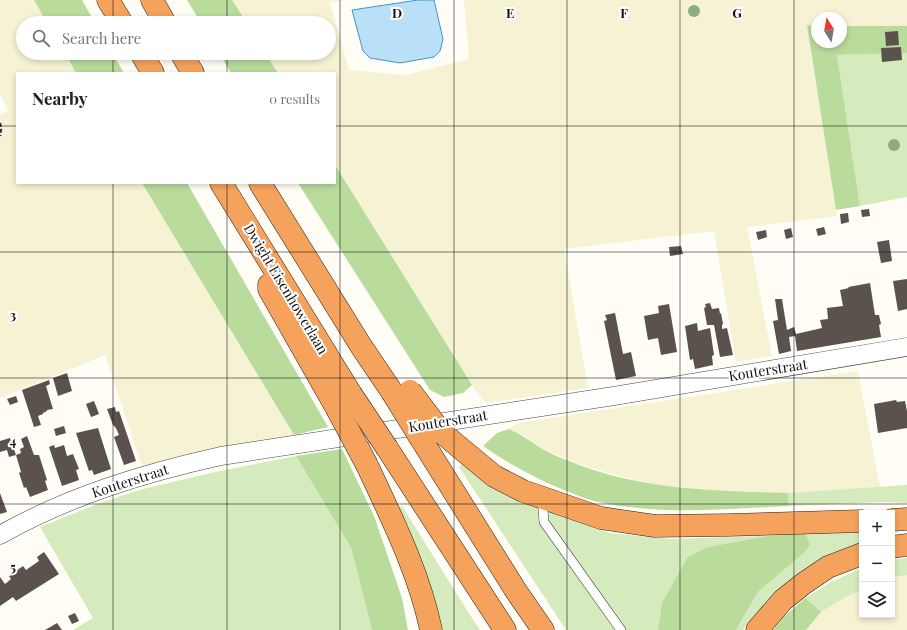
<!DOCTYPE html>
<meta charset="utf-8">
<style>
:root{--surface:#fff;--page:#f6f6f6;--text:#202124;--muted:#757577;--line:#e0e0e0}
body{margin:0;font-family:"Playfair Display",serif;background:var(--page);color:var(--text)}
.controls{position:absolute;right:12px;bottom:12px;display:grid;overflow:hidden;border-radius:0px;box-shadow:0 2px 6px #0003}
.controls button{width:36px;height:36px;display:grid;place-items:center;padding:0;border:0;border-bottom:1px solid var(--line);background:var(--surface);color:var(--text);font:20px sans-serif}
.compass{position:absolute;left:811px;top:12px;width:36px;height:36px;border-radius:50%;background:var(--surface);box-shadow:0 2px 6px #0003;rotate:349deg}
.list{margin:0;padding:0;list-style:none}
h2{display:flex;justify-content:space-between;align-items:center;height:52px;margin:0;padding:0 16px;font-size:17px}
h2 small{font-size:13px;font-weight:400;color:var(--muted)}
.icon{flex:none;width:22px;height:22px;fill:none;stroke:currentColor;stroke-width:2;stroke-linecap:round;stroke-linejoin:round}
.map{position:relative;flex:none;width:907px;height:630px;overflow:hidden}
.search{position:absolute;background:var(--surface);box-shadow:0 2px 6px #0003;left:16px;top:16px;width:320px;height:44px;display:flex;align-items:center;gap:10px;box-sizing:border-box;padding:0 14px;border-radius:22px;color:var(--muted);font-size:15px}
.panel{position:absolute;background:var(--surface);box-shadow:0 2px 6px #0003;left:16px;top:72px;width:320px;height:112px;border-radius:0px}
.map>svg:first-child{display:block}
.farmland{fill:#f6f3d4}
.green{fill:#d5ebbd}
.forest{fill:#b9dc9c}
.water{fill:#b9e0f7;stroke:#3f96cf}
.building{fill:#5a524d}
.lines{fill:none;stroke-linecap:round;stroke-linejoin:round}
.service-casing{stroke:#444;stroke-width:10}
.minor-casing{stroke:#444;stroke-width:19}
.motorway-casing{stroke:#222;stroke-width:23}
.path{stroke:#333;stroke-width:2.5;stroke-dasharray:4 2;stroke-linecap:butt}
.service{stroke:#fff;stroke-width:9}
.minor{stroke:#fff;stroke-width:18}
.motorway{stroke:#f5a25d;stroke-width:22}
.motorway-bridge-casing{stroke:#222;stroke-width:23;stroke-linecap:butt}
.motorway-bridge{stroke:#f5a25d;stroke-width:22}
.tree{fill:#8dad7f}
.grid{fill:none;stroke:#111;stroke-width:1;stroke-opacity:0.55}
.labels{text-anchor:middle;stroke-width:4;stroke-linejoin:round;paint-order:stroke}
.street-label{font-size:14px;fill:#111;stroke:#fff}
.grid-label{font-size:13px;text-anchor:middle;font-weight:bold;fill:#111;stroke:#fff;stroke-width:4;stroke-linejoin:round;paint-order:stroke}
</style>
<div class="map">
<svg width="907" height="630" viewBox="0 0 907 630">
<rect width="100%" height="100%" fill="#fffdf5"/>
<g class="farmland">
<polygon points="0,0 34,0 47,23 23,23 23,53 65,53 76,73 17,73 17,183 142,183 294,435 215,448 142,466 105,355 0,398 0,116 8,110 0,94"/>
<polygon points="232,0 345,0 330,3 349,70 406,75 469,59 464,0 907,0 907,26 841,26 841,18 817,18 817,26 807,26 837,216 747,227 772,356 736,362 714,231 564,249 588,388 486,403 472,385 335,165 335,73 278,73 265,53 329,53 329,23 247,23"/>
<polygon points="858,371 880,487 788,493 716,491 661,486 608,473 576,463 547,451 521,434 509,429 518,423"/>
<polygon points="907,575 907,630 806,630 821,612 846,597 862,590 862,615 892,615 892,577"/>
</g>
<g class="green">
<polygon points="907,53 907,197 860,206 837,55"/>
<polygon points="296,456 351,548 372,630 73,630 93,618 40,527 97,504 139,490 215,472"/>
<polygon points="464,462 499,488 557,515 610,533 670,539 767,536 708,547 662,603 658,630 566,630 459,467"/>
<polygon points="907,485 907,503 882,502 789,506 788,493"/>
<polygon points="402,506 472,618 480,630 440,630 398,507"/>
<polygon points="862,528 862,545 779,591 757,612 743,630 736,630 758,592 806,551 805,533"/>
<polygon points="907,558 907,575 892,577 892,560"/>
<polygon points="862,568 862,590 846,597 821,612 805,598 831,582"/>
</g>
<g class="forest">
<polygon points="34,0 82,0 95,23 47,23"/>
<polygon points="187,0 232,0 247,23 201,23"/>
<polygon points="807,25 817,26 817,42 841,42 841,26 907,26 907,53 837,55 860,206 836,210"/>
<polygon points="65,53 112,53 124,73 76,73"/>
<polygon points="219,53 265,53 278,73 231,73"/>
<polygon points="335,165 472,385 463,393 444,397 430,390 298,183 335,183"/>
<polygon points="142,183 187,183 328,427 294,435"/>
<path d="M509,429C523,435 534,444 546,451C555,456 565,459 574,463C642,490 716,491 788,493L789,506C724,509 658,516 594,501C586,499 577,495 569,492C538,480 510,465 483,446L497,433Z"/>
<polygon points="342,449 374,516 402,598 408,630 372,630 351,548 296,456"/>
<polygon points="805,533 810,544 806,551 758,592 736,630 658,630 662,603 688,557 708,547 767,536"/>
<polygon points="805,598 821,612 806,630 773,630 783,618"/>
</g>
<polygon class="water" points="418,0 434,0 443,39 440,51 434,57 400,63 370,58 363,51 352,10"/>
<g class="building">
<polygon points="898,31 899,45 886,46 885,32"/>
<polygon points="901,47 902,60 882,62 881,48"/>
<polygon points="869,209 870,216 862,217 861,210"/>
<polygon points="848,213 849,222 841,224 840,214"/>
<polygon points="824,227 826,234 818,236 816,229"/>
<polygon points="791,228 793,237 786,239 784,230"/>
<polygon points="766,230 767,237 758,240 756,232"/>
<polygon points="889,240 892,261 881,263 877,242"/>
<polygon points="681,246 683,254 670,256 669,247"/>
<polygon points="907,279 907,309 898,311 893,281"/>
<polygon points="870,283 875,315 879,315 881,324 879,325 881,337 797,351 795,336 789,337 791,351 779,354 773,321 778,320 775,299 782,299 787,330 794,327 796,334 822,328 820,320 828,319 827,308 843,306 840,290 849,288 848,287"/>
<polygon points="710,303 712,309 719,308 720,314 721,313 723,324 722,325 722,329 727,328 733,355 720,357 714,325 707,325 704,308 706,307 705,304"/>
<polygon points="669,304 677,352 661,355 658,338 648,340 644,316 659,313 658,306"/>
<polygon points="615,313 623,354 631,352 636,376 616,380 604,321 607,320 605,315"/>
<polygon points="697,323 698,331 710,328 714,355 712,356 713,365 695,369 693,359 690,360 685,326"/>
<polygon points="67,373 72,391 58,396 53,378"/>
<polygon points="49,380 50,384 46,386 53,409 47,410 47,411 43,413 43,414 38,416 41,425 34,427 22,390"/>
<polygon points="16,396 18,402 10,405 7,399"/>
<polygon points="896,400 897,402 905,401 907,411 907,428 878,433 874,404"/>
<polygon points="94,401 99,414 91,417 86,404"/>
<polygon points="115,407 116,412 119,411 136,461 124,465 114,437 119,435 116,428 113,425 107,409"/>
<polygon points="64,426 66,433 56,436 54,429"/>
<polygon points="98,428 111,469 94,475 92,470 89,471 76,433"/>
<polygon points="27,436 34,455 39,455 47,480 45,481 48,490 30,497 26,487 24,488 19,473 21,472 16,455 21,453 20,449 24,447 21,439"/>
<polygon points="10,438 16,455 9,457 7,450 0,452 0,441"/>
<polygon points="54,445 55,448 64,445 67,456 73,454 79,469 76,470 79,480 62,486 49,447"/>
<polygon points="0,493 7,512 0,514"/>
<polygon points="44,552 59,574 16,601 13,597 0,606 0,577 5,584 11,579 9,576 23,566 26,570 39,561 37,557"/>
<polygon points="75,613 79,621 72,624 68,616"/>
<polygon points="57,623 62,630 45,630 52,626"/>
</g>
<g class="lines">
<g class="service-casing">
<polyline id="service" points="542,498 544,522 621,630"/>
</g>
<g class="minor-casing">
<path id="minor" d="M0,535C69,496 144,473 221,456L614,396L907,347"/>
</g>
<g class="motorway-casing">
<g id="motorway">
<polyline points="108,0 122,23"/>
<polyline points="152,0 165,23"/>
<polyline points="141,53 153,73"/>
<polyline points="181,53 193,73"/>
<polyline points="221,183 351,394"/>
<polyline points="260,183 361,346 392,392"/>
<polyline points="269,285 269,289 336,407"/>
<polyline points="441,432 494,476 523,491 601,518 655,526 728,525 862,521"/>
<polyline points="421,439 516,591 543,630"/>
<polyline points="387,448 505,630"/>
<path d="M367,465C392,519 419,572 431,630"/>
<polyline points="892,520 907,519"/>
<polyline points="892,547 907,545"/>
<polyline points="757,630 783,600 803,584 828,567 862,554"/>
</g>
</g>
<polyline class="path" points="0,123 1,129 0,136"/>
<use href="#service" class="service"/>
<use href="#minor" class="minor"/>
<use href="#motorway" class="motorway"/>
<g class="motorway-bridge-casing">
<g id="motorway-bridge">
<polyline points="410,391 441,432"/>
<polyline points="392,392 421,439"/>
<polyline points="351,394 387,448"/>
<polyline points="336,407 367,465"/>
</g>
</g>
<use href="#motorway-bridge" class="motorway-bridge"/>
</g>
<g class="tree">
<circle cx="694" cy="11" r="6"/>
<circle cx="894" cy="145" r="6"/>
</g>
<path class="grid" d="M113,0V23M227,0V23M340,0V630M454,0V630M567,0V630M680,0V630M794,0V630M113,53V73M227,53V73M0,126H17M335,126H907M113,183V630M227,183V630M0,252H907M0,378H907M0,504H907"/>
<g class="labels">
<g class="street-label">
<text transform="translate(286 289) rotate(59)" y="5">Dwight Eisenhowerlaan</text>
<text transform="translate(768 370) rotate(-9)" y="5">Kouterstraat</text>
<text transform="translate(448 421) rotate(-9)" y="5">Kouterstraat</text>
<text transform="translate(130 481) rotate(-18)" y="5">Kouterstraat</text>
</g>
</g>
<g class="grid-label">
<text x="397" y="18">D</text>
<text x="510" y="18">E</text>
<text x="624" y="18">F</text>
<text x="737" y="18">G</text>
<text x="13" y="320">3</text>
<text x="13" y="446">4</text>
<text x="13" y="572">5</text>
</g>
</svg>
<div class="controls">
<button>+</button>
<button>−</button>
<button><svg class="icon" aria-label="layers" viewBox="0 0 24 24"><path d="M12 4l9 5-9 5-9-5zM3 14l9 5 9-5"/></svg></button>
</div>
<svg class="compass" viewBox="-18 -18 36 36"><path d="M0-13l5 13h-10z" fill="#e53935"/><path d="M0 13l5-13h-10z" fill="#757577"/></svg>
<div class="search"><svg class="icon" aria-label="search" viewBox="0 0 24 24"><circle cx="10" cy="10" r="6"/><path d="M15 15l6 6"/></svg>Search here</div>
<section class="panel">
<h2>Nearby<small>0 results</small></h2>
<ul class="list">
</ul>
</section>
</div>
